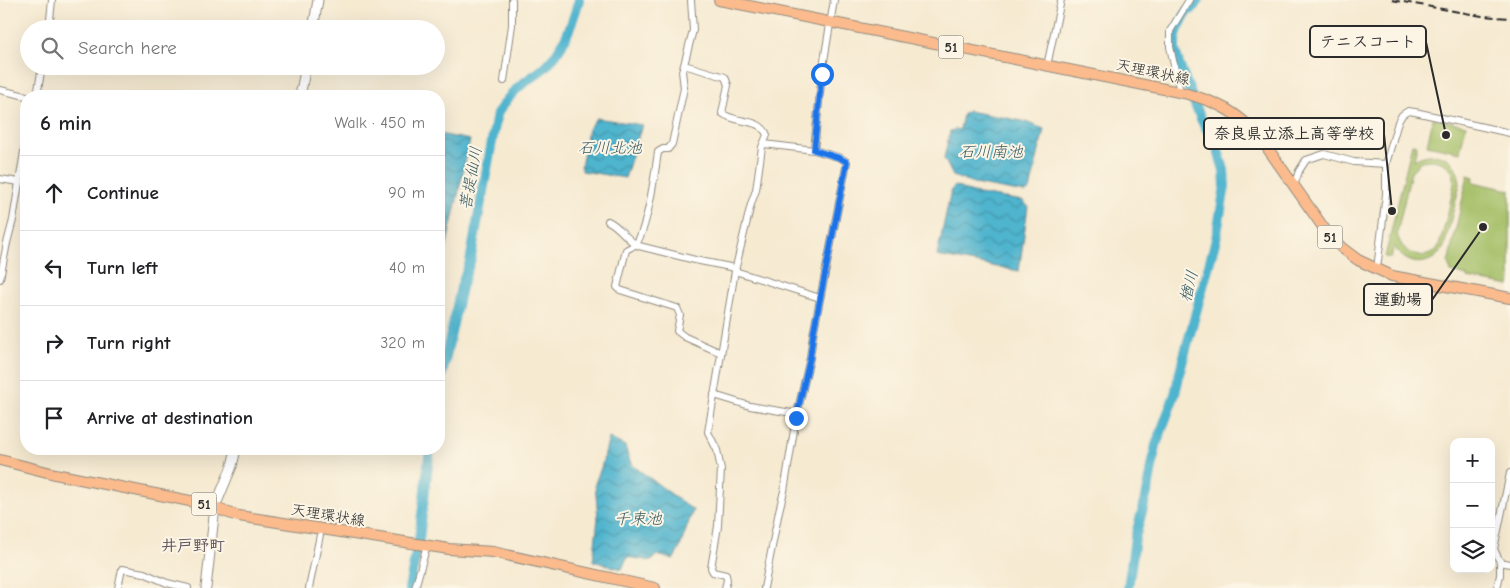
<!DOCTYPE html>
<meta charset="utf-8">
<style>
:root{--surface:#fff;--page:#f2f2f2;--text:#202124;--muted:#757577;--line:#e0e0e0}
body{margin:0;font-family:"Comic Neue","Klee One",sans-serif;background:var(--page);color:var(--text)}
.controls{position:absolute;right:15px;bottom:15px;display:grid;overflow:hidden;border-radius:10px;box-shadow:0 5px 20px #0002}
.controls button{width:45px;height:45px;display:grid;place-items:center;padding:0;border:0;border-bottom:1px solid var(--line);background:var(--surface);color:var(--text);font:25px sans-serif}
.stop{position:absolute;width:15px;height:15px;margin:-11px;border:4px solid #1a73e8;border-radius:50%;background:#fff}
.stop.end{background:#1a73e8;border-color:#fff;box-shadow:0 1px 5px #0008}
.list{margin:0;padding:0;list-style:none}
h2{display:flex;justify-content:space-between;align-items:center;height:65px;margin:0;padding:0 20px;font-size:21px}
h2 small{font-size:16px;font-weight:400;color:var(--muted)}
.list li{display:grid;grid-template-columns:32px 1fr auto;gap:15px;align-items:center;box-sizing:border-box;height:75px;padding:0 20px;border-top:1px solid var(--line)}
.list b{display:block;font-size:19px;white-space:nowrap}
.list em{font-size:16px;font-style:normal;color:var(--muted)}
.icon{flex:none;width:28px;height:28px;fill:none;stroke:currentColor;stroke-width:2;stroke-linecap:round;stroke-linejoin:round}
.map{position:relative;flex:none;width:1510px;height:588px;overflow:hidden}
.search{position:absolute;background:var(--surface);box-shadow:0 5px 20px #0002;left:20px;top:20px;width:425px;height:55px;display:flex;align-items:center;gap:12px;box-sizing:border-box;padding:0 18px;border-radius:28px;color:var(--muted);font-size:19px}
.panel{position:absolute;background:var(--surface);box-shadow:0 5px 20px #0002;left:20px;top:90px;width:425px;height:365px;border-radius:20px}
.map>svg:first-child{display:block}
.garden{fill:#a3be65;stroke:#677448;fill-rule:evenodd}
.water{fill:url(#water-waves);stroke:#3d707c}
.lines{fill:none;stroke-linecap:round;stroke-linejoin:round}
.river{stroke:#4fb4ce;stroke-width:10}
.minor-casing{stroke:#908a7e;stroke-width:8}
.tertiary-casing{stroke:#908a7e;stroke-width:11}
.primary-casing{stroke:#908a7e;stroke-width:12}
.minor{stroke:#fff;stroke-width:6}
.tertiary{stroke:#fff;stroke-width:9}
.primary{stroke:#fbbb8d;stroke-width:10}
.rail{stroke:#2b2b2b;stroke-width:2;stroke-dasharray:8 4;stroke-linecap:butt}
.route{stroke:#1a73e8;stroke-width:6}
.labels{text-anchor:middle;stroke-width:4;stroke-linejoin:round;paint-order:stroke}
.shield{fill:#fcf5e5;stroke:#6a6863;stroke-width:1}
.shield-label{font-size:14px;font-weight:bold;fill:#2b2b2b}
.street-label{font-size:15px;fill:#2b2b2b;stroke:#fcf5e5}
.water-label{font-size:16px;font-style:italic;fill:#385b64;stroke:#fcf5e5}
.neighbourhood-label{font-size:16px;font-weight:bold;fill:#5d525e;stroke:#fcf5e5}
.leader{fill:none;stroke:#2b2b2b;stroke-width:2}
.callout-dot{fill:#2b2b2b;stroke:#fcf5e5;stroke-width:2}
.callout{fill:#fcf5e5;stroke:#2b2b2b;stroke-width:2}
.callout-label{font-size:16px;text-anchor:middle;font-weight:bold;fill:#2b2b2b}
</style>
<div class="map">
<svg width="1510" height="588" viewBox="0 0 1510 588">
<defs>
<pattern id="water-waves" width="16" height="10" patternUnits="userSpaceOnUse" patternTransform="scale(1.25)"><rect width="16" height="10" fill="#4fb4ce"/><path d="M0 5q4-4 8 0t8 0" fill="none" stroke="#4293a7"/></pattern>
</defs>
<rect width="100%" height="100%" fill="#fcf5e5"/>
<filter id="ink" filterUnits="userSpaceOnUse"><feTurbulence type="fractalNoise" baseFrequency=".02" numOctaves="2"/><feDisplacementMap in="SourceGraphic" scale="10" xChannelSelector="R" yChannelSelector="G"/><feConvolveMatrix kernelMatrix="1 2 1 2 8 2 1 2 1" color-interpolation-filters="sRGB"/></filter>
<filter id="wash" filterUnits="userSpaceOnUse"><feTurbulence type="fractalNoise" baseFrequency=".0096" numOctaves="4" result="noise"/><feDisplacementMap in="SourceGraphic" scale="20" xChannelSelector="R" yChannelSelector="G"/><feGaussianBlur stdDeviation="1.12" result="paint"/><feColorMatrix in="noise" values="0 0 0 0 0 0 0 0 0 0 0 0 0 0 0 0 0 1.4 0 .05"/><feComposite in="paint" operator="in"/></filter>
<g filter="url(#wash)">
<rect width="100%" height="100%" fill="#f6ead1"/>
<g class="garden">
<polygon points="1433,118 1466,125 1460,152 1427,145"/>
<path d="M1412,144L1417,145L1414,160C1436,148 1458,156 1460,184L1444,247C1431,268 1406,268 1394,246L1391,258L1385,257ZM1431,160C1440,161 1449,164 1453,173C1454,175 1454,179 1454,181C1454,189 1441,244 1437,249C1421,265 1400,251 1397,233L1411,172L1421,161Z"/>
<polygon points="1468,175 1474,177 1473,182 1510,190 1510,286 1467,278 1467,276 1451,272 1448,263"/>
</g>
<g class="water">
<polygon points="968,111 1023,121 1044,129 1030,190 1025,193 974,184 953,176 944,158 950,131 960,129 963,114"/>
<polygon points="596,118 642,125 625,178 582,171 581,167 588,129"/>
<polygon points="439,134 470,140 445,253 439,251"/>
<polygon points="955,186 973,193 1023,201 1028,206 1019,271 937,256 951,190"/>
<polygon points="609,438 625,446 629,459 632,465 693,510 680,547 674,559 656,555 652,561 627,557 622,569 593,561 598,518 595,483 601,468"/>
</g>
<g class="lines">
<g class="river">
<path d="M439,388L461,287L470,262L497,114C503,104 510,95 519,87C527,79 538,74 546,66C564,48 572,24 579,0"/>
<polyline points="409,588 419,539 430,449"/>
<polyline points="1128,588 1135,538 1148,489 1156,445 1175,394 1181,367 1216,239 1225,186 1224,170 1217,147 1201,119 1188,87 1179,64 1175,50 1175,39 1178,29 1187,11 1192,9 1198,0"/>
</g>
</g>
</g>
<g filter="url(#ink)">
<g class="lines">
<g class="minor-casing">
<g id="minor">
<path d="M691,0L693,30L684,65L725,77L728,85L722,113C735,124 760,117 767,135L762,147L756,190L751,204L735,271L708,432L717,450L721,469L718,526L711,568L713,572L726,575L727,580L725,588"/>
<polyline points="49,29 52,0"/>
<path d="M684,65L682,71L684,88L672,144L668,149H663L658,152C655,173 648,227 636,244C634,246 629,248 626,250L617,287L620,290L677,308L680,315L677,331L685,337L721,353"/>
<polyline points="1047,66 1061,0"/>
<polyline points="504,81 512,25 512,0"/>
<polyline points="0,90 26,96"/>
<polyline points="1180,92 1170,47 1170,31 1189,0"/>
<polyline points="37,96 42,66"/>
<polyline points="764,144 814,150"/>
<polyline points="0,179 19,182"/>
<polyline points="1294,186 1299,171 1306,160 1324,154 1354,162 1386,164"/>
<path d="M608,221C621,227 627,241 639,246L695,260L735,268"/>
<polyline points="1377,269 1386,194 1386,164 1398,122 1402,115 1408,111 1415,112 1510,133"/>
<polyline points="735,271 820,298"/>
<polyline points="0,279 7,243 13,220 26,139"/>
<polyline points="714,395 750,406 798,414"/>
<polyline points="1500,562 1510,564"/>
<polyline points="118,588 122,569 144,573 167,583 188,588"/>
<polyline points="309,588 321,530"/>
<polyline points="415,588 427,545"/>
<polyline points="764,588 779,511 784,491 796,418 810,358 813,335 847,162 841,158 814,150 822,73 834,0"/>
<polyline points="1497,588 1500,575 1500,562 1494,549 1510,473"/>
</g>
</g>
<g class="tertiary-casing">
<g id="tertiary">
<polyline points="313,29 318,0"/>
<polyline points="300,96 306,66"/>
<polyline points="206,588 215,507 232,466 236,449"/>
</g>
</g>
<g class="primary-casing">
<g id="primary">
<path d="M719,0L1184,93C1218,102 1238,112 1261,139L1328,234L1342,248L1358,260L1392,276L1510,298"/>
<path d="M0,460L55,474L200,503C214,506 225,513 239,516L449,549L493,552L655,588"/>
</g>
</g>
<use href="#minor" class="minor"/>
<use href="#tertiary" class="tertiary"/>
<use href="#primary" class="primary"/>
<polyline class="rail" points="1392,0 1482,16 1510,18"/>
</g>
</g>
<g class="lines" filter="url(#ink)">
<polyline class="route" points="796,418 810,358 813,335 847,162 840,158 814,150 822,74"/>
</g>
<g class="labels">
<g class="shield">
<rect x="938.5" y="35.5" width="25" height="23" rx="4"/>
<rect x="1317.5" y="225.5" width="25" height="23" rx="4"/>
<rect x="191.5" y="492.5" width="25" height="23" rx="4"/>
</g>
<g class="shield-label">
<text x="951" y="52">51</text>
<text x="1330" y="242">51</text>
<text x="204" y="509">51</text>
</g>
<g class="street-label">
<text transform="translate(1153 72) rotate(12)" y="5">天理環状線</text>
<text transform="translate(328 515) rotate(9)" y="5">天理環状線</text>
</g>
<g class="water-label">
<text x="610" y="153">石川北池</text>
<text x="991" y="157">石川南池</text>
<text transform="translate(470 178) rotate(-80)" y="6">菩提仙川</text>
<text transform="translate(1188 286) rotate(-75)" y="6">楢川</text>
<text x="638" y="524">千束池</text>
</g>
<g class="neighbourhood-label">
<text x="193" y="551">井戸野町</text>
</g>
</g>
<path class="leader" d="M1446 135L1426 42M1392 211L1384 134M1483 227L1432 300"/>
<g class="callout-dot">
<circle cx="1446" cy="135" r="5"/>
<circle cx="1392" cy="211" r="5"/>
<circle cx="1483" cy="227" r="5"/>
</g>
<g class="callout">
<rect x="1310" y="26" width="116" height="31" rx="5"/>
<rect x="1204" y="118" width="180" height="31" rx="5"/>
<rect x="1364" y="284" width="68" height="31" rx="5"/>
</g>
<g class="callout-label">
<text x="1368" y="47">テニスコート</text>
<text x="1294" y="139">奈良県立添上高等学校</text>
<text x="1398" y="305">運動場</text>
</g>
</svg>
<div class="controls">
<button>+</button>
<button>−</button>
<button><svg class="icon" aria-label="layers" viewBox="0 0 24 24"><path d="M12 4l9 5-9 5-9-5zM3 14l9 5 9-5"/></svg></button>
</div>
<div class="stop" style="left:822px;top:74px"></div>
<div class="stop end" style="left:796px;top:418px"></div>
<div class="search"><svg class="icon" aria-label="search" viewBox="0 0 24 24"><circle cx="10" cy="10" r="6"/><path d="M15 15l6 6"/></svg>Search here</div>
<section class="panel">
<h2>6 min<small>Walk · 450 m</small></h2>
<ul class="list">
<li><svg class="icon" aria-label="ahead" viewBox="0 0 24 24"><path d="M12 20V5M6 11l6-6 6 6"/></svg><div><b>Continue</b></div><em>90 m</em></li>
<li><svg class="icon" aria-label="left" viewBox="0 0 24 24"><path d="M17 20v-9H6M10 6l-5 5 5 5"/></svg><div><b>Turn left</b></div><em>40 m</em></li>
<li><svg class="icon" aria-label="right" viewBox="0 0 24 24"><path d="M7 20v-9h11M14 6l5 5-5 5"/></svg><div><b>Turn right</b></div><em>320 m</em></li>
<li><svg class="icon" aria-label="arrive" viewBox="0 0 24 24"><path d="M6 21V4h12l-3 4 3 4H6"/></svg><div><b>Arrive at destination</b></div></li>
</ul>
</section>
</div>
